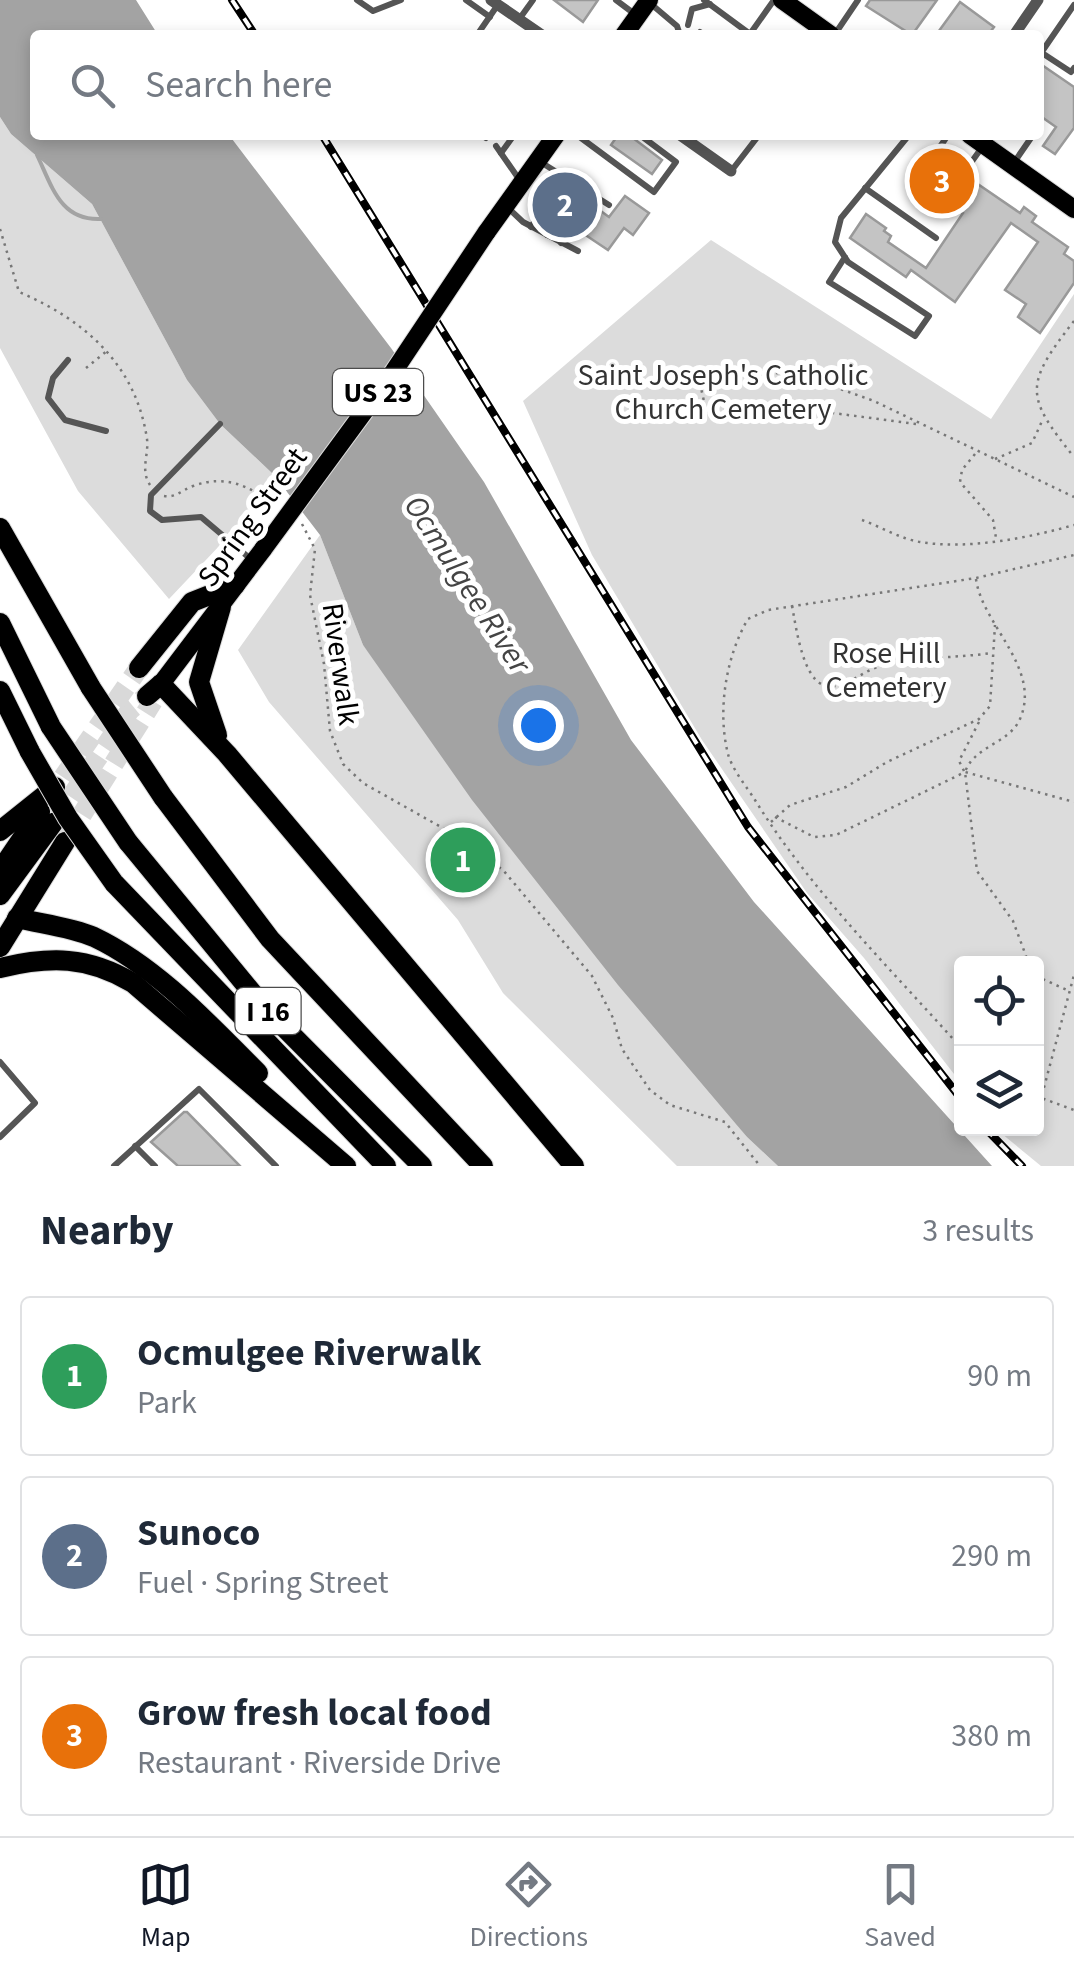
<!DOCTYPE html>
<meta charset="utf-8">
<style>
:root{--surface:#fff;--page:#f2f2f3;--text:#1f2937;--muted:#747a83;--line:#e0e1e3;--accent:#111827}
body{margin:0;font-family:"Source Sans 3",sans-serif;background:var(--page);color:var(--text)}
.controls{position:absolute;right:30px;bottom:30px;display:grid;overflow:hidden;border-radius:10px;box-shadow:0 5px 15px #0003}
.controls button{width:90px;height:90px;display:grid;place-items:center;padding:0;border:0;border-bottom:2px solid var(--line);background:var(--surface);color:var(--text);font:50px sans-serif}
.you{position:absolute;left:538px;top:725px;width:35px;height:35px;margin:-25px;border:8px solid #fff;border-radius:50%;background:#1a73e8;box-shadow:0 0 0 15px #1a73e833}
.badge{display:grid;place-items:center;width:65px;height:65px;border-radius:50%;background:var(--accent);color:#fff;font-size:32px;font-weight:700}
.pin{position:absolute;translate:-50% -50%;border:5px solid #fff;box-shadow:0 2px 10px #0006}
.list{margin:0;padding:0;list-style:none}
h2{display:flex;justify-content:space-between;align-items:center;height:130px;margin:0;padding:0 40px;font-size:42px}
h2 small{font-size:32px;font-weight:400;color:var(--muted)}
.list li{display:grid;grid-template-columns:65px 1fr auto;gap:30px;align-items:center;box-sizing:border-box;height:160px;margin:0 20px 20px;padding:0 20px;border:2px solid var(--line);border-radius:10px}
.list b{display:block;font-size:38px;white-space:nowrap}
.list p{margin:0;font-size:32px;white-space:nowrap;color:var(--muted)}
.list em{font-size:32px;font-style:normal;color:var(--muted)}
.icon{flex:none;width:55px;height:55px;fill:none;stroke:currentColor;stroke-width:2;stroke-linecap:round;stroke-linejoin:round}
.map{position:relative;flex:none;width:1074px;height:1166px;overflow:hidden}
.search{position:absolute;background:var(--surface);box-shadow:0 5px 15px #0003;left:30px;right:30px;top:30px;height:110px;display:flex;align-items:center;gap:25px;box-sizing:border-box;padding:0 35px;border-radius:10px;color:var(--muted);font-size:38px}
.sheet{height:670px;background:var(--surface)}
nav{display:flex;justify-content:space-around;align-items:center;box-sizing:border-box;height:140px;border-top:2px solid var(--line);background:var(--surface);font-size:28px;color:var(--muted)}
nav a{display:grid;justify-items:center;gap:5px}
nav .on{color:var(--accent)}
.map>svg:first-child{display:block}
.green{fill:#dcdcdc}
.water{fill:#a3a3a3}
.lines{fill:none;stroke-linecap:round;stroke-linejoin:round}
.stream{stroke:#a3a3a3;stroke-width:4}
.building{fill:#c4c4c4;stroke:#999;stroke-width:2.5}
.trunk-tunnel{stroke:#d9d9d9;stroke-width:20;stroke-dasharray:20 10;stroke-linecap:butt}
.motorway-tunnel{stroke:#d9d9d9;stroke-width:20;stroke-dasharray:20 10;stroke-linecap:butt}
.primary-casing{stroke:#dbdbdb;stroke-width:20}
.trunk-casing{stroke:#dbdbdb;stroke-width:22}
.motorway-casing{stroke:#dbdbdb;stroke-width:22}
.path{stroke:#777;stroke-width:2.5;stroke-dasharray:2.5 5;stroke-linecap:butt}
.service{stroke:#555;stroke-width:6}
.minor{stroke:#555;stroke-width:11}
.primary{stroke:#000;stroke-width:18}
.trunk{stroke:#000;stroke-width:20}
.motorway{stroke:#000;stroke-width:20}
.rail-casing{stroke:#000;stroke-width:8}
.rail{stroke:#fff;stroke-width:4;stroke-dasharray:11;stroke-linecap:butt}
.primary-bridge-casing{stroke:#dbdbdb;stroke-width:20;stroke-linecap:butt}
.motorway-bridge-casing{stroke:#dbdbdb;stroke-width:22;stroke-linecap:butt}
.primary-bridge{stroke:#000;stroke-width:18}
.motorway-bridge{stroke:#000;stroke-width:20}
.labels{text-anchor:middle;stroke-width:10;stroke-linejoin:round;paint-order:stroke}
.shield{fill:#fff;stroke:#4c4c4c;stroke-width:2.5}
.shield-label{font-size:28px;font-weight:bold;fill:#000}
.park-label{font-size:30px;fill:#333;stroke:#fff}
.street-label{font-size:30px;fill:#000;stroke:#fff}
.water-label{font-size:32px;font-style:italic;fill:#444;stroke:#fff}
</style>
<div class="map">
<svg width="1074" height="1166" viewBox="0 0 1074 1166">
<rect width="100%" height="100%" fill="#fff"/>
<g class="green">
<polygon points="0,117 11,134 92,204 187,380 220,424 274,475 239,525 169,599 78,491 0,348"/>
<polygon points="711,240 991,419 1074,294 1074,1166 1041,1166 996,1129 1036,1128 1036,964 962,964 961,1083 864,958 807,893 702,740 592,555 523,401"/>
<polygon points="320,535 363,645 747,1137 778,1166 677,1166 503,993 458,920 269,702 238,650"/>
</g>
<polygon class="water" points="0,0 136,0 158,35 35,35 35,135 229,135 391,348 484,482 631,740 754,902 992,1166 778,1166 747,1137 618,985 472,800 363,645 320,535 274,475 220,424 187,380 92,204 11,134 0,117"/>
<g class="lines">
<path class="stream" d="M37,155C52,186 60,221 101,219"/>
</g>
<g class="building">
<polygon points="554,0 598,0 583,22"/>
<polygon points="870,0 937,0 912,35 866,6"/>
<polygon points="960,2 994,27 988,35 936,35"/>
<polygon points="1039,63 1074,87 1074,128 1055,154 1043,146 1056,127 1039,115"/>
<polygon points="618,135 629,135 662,160 652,174 611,145"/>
<polygon points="948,160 959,168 935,201 923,193"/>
<polygon points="969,178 1020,213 1024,207 1036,216 1032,222 1068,247 1064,254 1074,261 1074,283 1040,333 1018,317 1026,304 1005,290 1038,242 1011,223 955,302 911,270 906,277 850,238 866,214 886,228 884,231 891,236 888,242 926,268 963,213 950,204"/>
<polygon points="563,188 581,201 567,222 561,209 550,210"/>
<polygon points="625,196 649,213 633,235 624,228 608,250 578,230 594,206 609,217"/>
<polygon points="184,1112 187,1112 240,1166 178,1166 151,1142"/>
</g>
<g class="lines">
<g class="trunk-tunnel">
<polyline points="54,822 130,710 147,696"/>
<polyline points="66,840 153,701"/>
</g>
<polyline class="motorway-tunnel" points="46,802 139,668"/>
<g class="primary-casing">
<g id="primary">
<polyline points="782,0 831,35"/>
<polyline points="624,35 649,0"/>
<polyline points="970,135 1074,209"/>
<polyline points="486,233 556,135"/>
<polyline points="161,684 264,548"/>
</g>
</g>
<g class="trunk-casing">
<g id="trunk">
<polyline points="147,696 161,684"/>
<polyline points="0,895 53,823"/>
<polyline points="0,947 65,842"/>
</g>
</g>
<g class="motorway-casing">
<g id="motorway">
<polyline points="0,528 91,688"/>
<polyline points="0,623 51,727"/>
<polyline points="139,668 192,602 235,585"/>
<polyline points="161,684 227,754 574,1166"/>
<polyline points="0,691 30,752"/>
<polyline points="217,735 199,682 221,607"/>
<polyline points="163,797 270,939 483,1166"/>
<polyline points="0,831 55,787"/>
<polyline points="128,842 263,1006 422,1166"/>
<polyline points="0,871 40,812"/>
<polyline points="114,883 386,1166"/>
<path d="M17,918C42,924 71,927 94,937C157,967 209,1024 258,1073"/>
<path d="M0,968C50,956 88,956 133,983L346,1166"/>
</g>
</g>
<g class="path">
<path d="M0,229L19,292C85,320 136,365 147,439C149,455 140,470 150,485"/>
<path d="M1074,321C1024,385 1025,396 1074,457"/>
<polyline points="86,368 108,350"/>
<polyline points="916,424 795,408 719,419 706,410 701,388 709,374 721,367 804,376 874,401 1074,497"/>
<polyline points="975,454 962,470 960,482 993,520 996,538"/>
<polyline points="995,459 1032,443 1043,419"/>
<path d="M164,496C176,498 182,490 193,486C226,474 249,486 275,505"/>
<path d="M862,520C881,527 901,539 920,542C968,550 1028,538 1074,525"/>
<polyline points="302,524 315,549 310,595 324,664 330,731 343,764 363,783 448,831 503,870 592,976 613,1018 622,1049 650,1090 670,1105 725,1122 760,1166"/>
<path d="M976,579C982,625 1042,668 1020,719C1009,744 975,745 965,772L977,871L1013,921L1029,964"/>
<path d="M792,606C796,626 802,676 823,685C842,692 863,670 881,666C916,657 956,658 992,653"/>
<polyline points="964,771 959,761 980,720"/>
<polyline points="775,817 814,837 836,835 965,772 1074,802"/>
<polyline points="771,822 790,805 846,787 887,762 979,719 990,706 995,625"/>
<polyline points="1036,976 1067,990"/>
<path d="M962,1049C891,969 811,891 755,800C746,786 732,769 728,754C717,711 726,656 748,619L768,610L976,578L1074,555"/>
<polyline points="1042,1095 1074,975"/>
<polyline points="1036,1096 1074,1110"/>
</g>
<g class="service">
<polyline points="357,0 373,11 401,0"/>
<polyline points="466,0 490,17"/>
<polyline points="616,0 636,15"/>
<polyline points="704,0 750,34 774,0"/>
<polyline points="651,4 677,26 680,35"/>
<polyline points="520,18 533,0"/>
<polyline points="688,25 692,9 710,4"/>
<polyline points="700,32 705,35"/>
<polyline points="835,34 858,0"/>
<polyline points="477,35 497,6"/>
<polyline points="1039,51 1071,72 1074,68"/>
<polyline points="1041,53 1074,5"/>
<polyline points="482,135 486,138"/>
<polyline points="577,135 654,192 676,162 640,135"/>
<polyline points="948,135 914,185 917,199 936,211 983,146"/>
<polyline points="496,146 521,182"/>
<polyline points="501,153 514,135"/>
<polyline points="539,161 609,205"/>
<polyline points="1013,164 1033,135"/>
<polyline points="732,170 759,135"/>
<polyline points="865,188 936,238"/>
<polyline points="507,207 523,222 578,251"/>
<polyline points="531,227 563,176"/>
<polyline points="547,235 557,215"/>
<polyline points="561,243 593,195"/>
<polyline points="845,257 829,282 915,336 929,316 848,262 835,242 841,218 909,135"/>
<polyline points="68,360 53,378 48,398 65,420 106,431"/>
<polyline points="220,424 151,495 150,511 162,520 201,517 253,561"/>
<polyline points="0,1062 35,1103 0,1137"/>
<polyline points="135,1146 155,1166"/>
<polyline points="114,1166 199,1089 276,1166"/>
</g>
<g class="minor">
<polyline points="491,0 542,35"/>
<polyline points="1014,35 1038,0"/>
<polyline points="680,135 731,171"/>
</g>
<use href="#primary" class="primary"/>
<use href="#trunk" class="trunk"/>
<use href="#motorway" class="motorway"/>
<g class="rail-casing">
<g id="rail">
<polyline points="232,0 255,35"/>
<polyline points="322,135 748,827 962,1100"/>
<polyline points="985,1128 1022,1166"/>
</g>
</g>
<use href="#rail" class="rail"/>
<g class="primary-bridge-casing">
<polyline id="primary-bridge" points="264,548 394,371 486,233"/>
</g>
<g class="motorway-bridge-casing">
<g id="motorway-bridge">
<polyline points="91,688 163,797"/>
<polyline points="51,727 128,842"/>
<polyline points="30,752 68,818 114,883"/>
</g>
</g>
<use href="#primary-bridge" class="primary-bridge"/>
<use href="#motorway-bridge" class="motorway-bridge"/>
</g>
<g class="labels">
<g class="shield">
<rect x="333" y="369" width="90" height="46" rx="8"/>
<rect x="235.5" y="988" width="65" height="46" rx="8"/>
</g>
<g class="shield-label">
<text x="378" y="402">US 23</text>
<text x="268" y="1021">I 16</text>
</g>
<g class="park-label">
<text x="723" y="385">Saint Joseph's Catholic<tspan x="723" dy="34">Church Cemetery</tspan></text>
<text x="886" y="663">Rose Hill<tspan x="886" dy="34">Cemetery</tspan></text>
</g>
<g class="street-label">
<text transform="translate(252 517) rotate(-54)" y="10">Spring Street</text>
<text transform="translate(341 664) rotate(82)" y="10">Riverwalk</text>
</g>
<g class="water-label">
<text transform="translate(468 584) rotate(57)" y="11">Ocmulgee River</text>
</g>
</g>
</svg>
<div class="controls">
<button><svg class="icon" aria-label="locate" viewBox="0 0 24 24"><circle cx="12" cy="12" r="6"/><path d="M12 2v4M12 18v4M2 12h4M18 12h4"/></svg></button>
<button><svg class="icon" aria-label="layers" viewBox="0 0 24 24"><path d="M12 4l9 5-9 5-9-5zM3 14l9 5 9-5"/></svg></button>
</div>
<div class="you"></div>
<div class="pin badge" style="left:463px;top:860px;background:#2e9e5b">1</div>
<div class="pin badge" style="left:565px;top:205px;background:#5c6f8a">2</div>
<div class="pin badge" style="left:942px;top:181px;background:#e8710a">3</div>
<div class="search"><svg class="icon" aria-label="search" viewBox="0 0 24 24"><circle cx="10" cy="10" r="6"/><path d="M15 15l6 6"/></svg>Search here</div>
</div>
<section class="sheet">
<h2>Nearby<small>3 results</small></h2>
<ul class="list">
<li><span class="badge" style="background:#2e9e5b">1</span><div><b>Ocmulgee Riverwalk</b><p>Park</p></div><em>90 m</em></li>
<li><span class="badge" style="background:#5c6f8a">2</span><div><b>Sunoco</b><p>Fuel · Spring Street</p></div><em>290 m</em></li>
<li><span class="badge" style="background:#e8710a">3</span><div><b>Grow fresh local food</b><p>Restaurant · Riverside Drive</p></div><em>380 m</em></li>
</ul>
</section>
<nav>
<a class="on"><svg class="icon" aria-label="map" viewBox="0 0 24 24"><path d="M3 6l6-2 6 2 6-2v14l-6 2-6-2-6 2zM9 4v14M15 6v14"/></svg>Map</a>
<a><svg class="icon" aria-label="directions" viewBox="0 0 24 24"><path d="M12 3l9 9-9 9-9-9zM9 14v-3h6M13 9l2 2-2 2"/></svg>Directions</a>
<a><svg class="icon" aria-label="saved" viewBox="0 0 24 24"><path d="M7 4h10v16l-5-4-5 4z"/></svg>Saved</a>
</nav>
